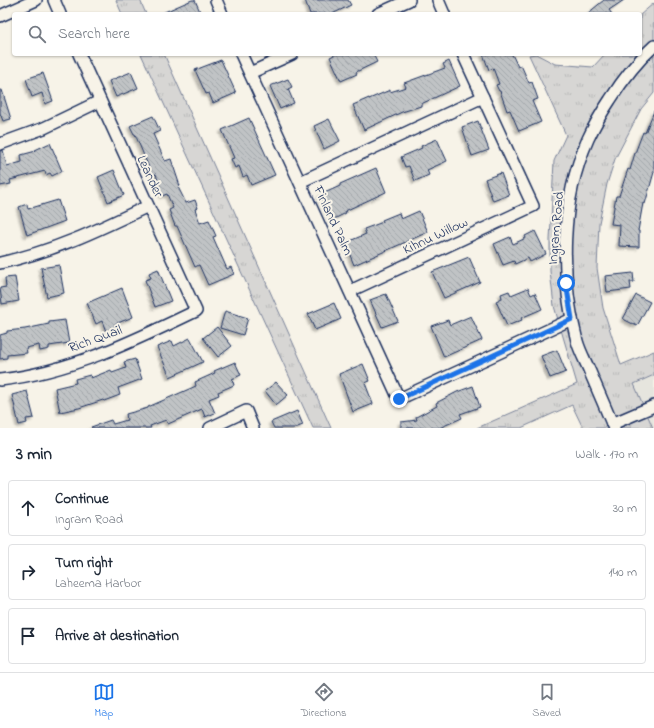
<!DOCTYPE html>
<meta charset="utf-8">
<style>
:root{--surface:#fff;--page:#f2f2f3;--text:#1f2937;--muted:#747a83;--line:#e0e1e3;--accent:#1a73e8}
body{margin:0;font-family:"Indie Flower",sans-serif;background:var(--page);color:var(--text)}
.stop{position:absolute;width:12px;height:12px;margin:-9px;border:3px solid #1a73e8;border-radius:50%;background:#fff}
.stop.end{background:#1a73e8;border-color:#fff;box-shadow:0 1px 4px #0008}
.list{margin:0;padding:0;list-style:none}
h2{display:flex;justify-content:space-between;align-items:center;height:52px;margin:0;padding:0 16px;font-size:17px}
h2 small{font-size:13px;font-weight:400;color:var(--muted)}
.list li{display:grid;grid-template-columns:26px 1fr auto;gap:12px;align-items:center;box-sizing:border-box;height:56px;margin:0 8px 8px;padding:0 8px;border:1px solid var(--line);border-radius:4px}
.list b{display:block;font-size:15px;white-space:nowrap}
.list p{margin:0;font-size:13px;white-space:nowrap;color:var(--muted)}
.list em{font-size:13px;font-style:normal;color:var(--muted)}
.icon{flex:none;width:22px;height:22px;fill:none;stroke:currentColor;stroke-width:2;stroke-linecap:round;stroke-linejoin:round}
.map{position:relative;flex:none;width:654px;height:428px;overflow:hidden}
.search{position:absolute;background:var(--surface);box-shadow:0 1px 3px #0004;left:12px;right:12px;top:12px;height:44px;display:flex;align-items:center;gap:10px;box-sizing:border-box;padding:0 14px;border-radius:4px;color:var(--muted);font-size:15px}
.sheet{height:244px;background:var(--surface)}
nav{display:flex;justify-content:space-around;align-items:center;box-sizing:border-box;height:56px;border-top:1px solid var(--line);background:var(--surface);font-size:11px;color:var(--muted)}
nav a{display:grid;justify-items:center;gap:2px}
nav .on{color:var(--accent)}
.map>svg:first-child{display:block}
.built{fill:#e6e5de}
.grass{fill:url(#grass-tufts);stroke:#798299}
.building{fill:url(#building-back-hatch);stroke:#1b2f5e;filter:url(#shadow)}
.lines{fill:none;stroke-linecap:round;stroke-linejoin:round}
.minor-casing{stroke:#1b2f5e;stroke-width:14}
.minor{stroke:#f7f3e8;stroke-width:11}
.route{stroke:#1a73e8;stroke-width:5}
.labels{text-anchor:middle;stroke-width:4;stroke-linejoin:round;paint-order:stroke}
.street-label{font-size:14px;fill:#1b2f5e;stroke:#f7f3e8}
</style>
<div class="map">
<svg width="654" height="428" viewBox="0 0 654 428">
<defs>
<pattern id="grass-tufts" width="24" height="20" patternUnits="userSpaceOnUse"><rect width="24" height="20" fill="#d7d6d4"/><path d="M3 7l-1-3M5 7V3M7 7l1-3M15 17l-1-3M17 17v-4M19 17l1-3" fill="none" stroke="#b8b8b8"/></pattern>
<pattern id="building-back-hatch" width="6" height="6" patternUnits="userSpaceOnUse"><rect width="6" height="6" fill="#c0c3c5"/><path d="M-1 5l2 2M0 0l6 6M5-1l2 2" fill="none" stroke="#a4a8ac"/></pattern>
<filter id="shadow"><feDropShadow dx="-2.5" dy="2.5" stdDeviation="1" flood-color="#0004"/></filter>
</defs>
<rect width="100%" height="100%" fill="#f7f3e8"/>
<filter id="ink" filterUnits="userSpaceOnUse"><feTurbulence type="fractalNoise" baseFrequency=".025" numOctaves="2"/><feDisplacementMap in="SourceGraphic" scale="8" xChannelSelector="R" yChannelSelector="G"/><feConvolveMatrix kernelMatrix="1 2 1 2 8 2 1 2 1" color-interpolation-filters="sRGB"/></filter>
<g filter="url(#ink)">
<polygon class="built" points="654,375 654,428 653,428 634,384"/>
<g class="grass">
<polygon points="116,0 140,0 146,14 122,14"/>
<polygon points="654,3 654,93 641,109 615,159 607,184 599,223 597,268 603,308 621,365 654,351 654,375 634,384 653,428 583,428 572,405 521,428 477,428 577,384 554,306 550,271 550,240 554,161 566,135 529,55 536,54 555,64 593,67 605,54 640,54 640,15"/>
<polygon points="141,54 164,54 331,428 313,428"/>
</g>
<g class="building">
<polygon points="192,0 195,0 201,14 160,14"/>
<polygon points="305,0 348,0 351,5 332,14 310,14"/>
<polygon points="604,0 624,0 609,10 612,14 587,14"/>
<polygon points="336,54 373,54 377,62 356,72 357,74 341,81 330,57"/>
<polygon points="483,54 512,54 518,67 521,65 529,83 532,82 538,99 532,101 541,122 519,131 510,110 507,111 500,91 499,91 496,85 499,84 493,68 489,70"/>
<polygon points="221,60 236,93 213,103 209,93 206,94 195,70"/>
<polygon points="449,61 460,86 421,104 421,106 402,112 364,130 353,105 369,98 369,99 390,90 390,92 406,87 404,83 445,68 443,64"/>
<polygon points="131,72 138,88 116,97 109,81"/>
<polygon points="43,73 53,101 45,104 42,93 32,97 26,79"/>
<polygon points="288,79 292,87 288,89 294,103 280,109 270,86"/>
<polygon points="0,90 2,90 11,119 3,121 0,113"/>
<polygon points="654,111 654,172 645,204 643,203 638,231 639,231 639,247 619,246 620,225 611,224 616,196 619,196 628,169 630,170 635,153 643,132 645,133"/>
<polygon points="153,116 160,131 153,134 165,161 171,159 180,186 178,187 186,203 195,200 198,208 195,209 200,223 209,220 216,236 213,237 227,269 231,267 234,274 208,285 199,265 195,267 177,226 175,226 169,210 173,208 167,194 162,196 159,189 160,188 156,174 152,175 135,134 134,134 130,126"/>
<polygon points="249,118 275,175 251,185 247,175 243,177 239,166 235,168 231,159 234,158 222,130"/>
<polygon points="329,119 340,141 324,149 314,126"/>
<polygon points="478,121 489,150 472,156 462,127"/>
<polygon points="437,139 447,161 427,170 429,175 415,181 409,166 405,167 401,157 422,148 421,146"/>
<polygon points="50,143 62,171 52,176 50,173 46,175 45,171 10,180 11,184 0,186 0,151 3,150 7,166 22,162 21,155 36,151 35,150"/>
<polygon points="376,168 386,192 345,211 346,213 332,220 320,195 340,186 340,184"/>
<polygon points="114,170 124,195 108,202 98,177"/>
<polygon points="501,173 509,195 493,201 485,179"/>
<polygon points="58,200 65,221 27,235 19,207 27,204 28,209"/>
<polygon points="419,211 428,232 354,265 345,243 366,234 364,229 383,222 382,220 399,213 401,219"/>
<polygon points="535,231 546,254 530,262 528,258 515,264 514,261 503,265 494,244 510,237 513,244 526,238 525,236"/>
<polygon points="469,257 480,282 444,298 432,272"/>
<polygon points="59,265 64,293 47,297 41,268"/>
<polygon points="158,269 171,301 155,307 145,280 151,278 149,273"/>
<polygon points="633,273 634,282 630,282 631,289 607,292 605,276"/>
<polygon points="15,277 19,301 2,304 0,288 6,287 5,278"/>
<polygon points="122,288 133,317 115,324 117,330 107,334 102,321 96,324 87,303"/>
<polygon points="528,288 531,295 535,293 542,309 521,318 522,320 507,326 496,301 502,298 501,294 509,291 511,295"/>
<polygon points="386,294 398,321 382,327 370,300"/>
<polygon points="636,295 650,302 637,326 623,319"/>
<polygon points="334,303 341,319 315,330 308,314"/>
<polygon points="225,311 248,318 243,335 220,328"/>
<polygon points="471,316 482,340 444,357 431,326 448,320 450,325"/>
<polygon points="65,320 69,343 49,346 49,349 40,351 39,345 26,348 27,353 7,355 7,358 0,359 0,335 7,333 7,331 25,329 49,324 49,322"/>
<polygon points="217,327 232,346 218,357 203,338"/>
<polygon points="190,338 203,362 170,377 157,347 172,341 174,346"/>
<polygon points="557,350 566,372 550,378 541,356"/>
<polygon points="135,359 142,379 118,388 120,395 104,401 103,400 79,408 60,412 55,388 76,383 75,379 90,375 91,378 111,370 112,373 126,368 124,362"/>
<polygon points="235,362 241,375 232,379 234,385 218,392 219,395 209,399 215,413 205,417 202,409 168,424 166,420 150,426 151,428 92,428 91,427 111,420 113,424 127,420 126,414 148,408 148,407 196,386 195,382 215,373 214,371"/>
<polygon points="363,364 370,381 365,383 373,404 353,412 339,374"/>
<polygon points="276,382 288,395 276,405 265,391"/>
<polygon points="473,386 480,407 460,414 462,418 439,428 401,428 401,422 417,420 416,417 437,406 436,403 457,392"/>
<polygon points="27,391 34,418 26,419 27,423 19,425 12,395"/>
<polygon points="297,411 303,425 295,428 274,428 271,422"/>
</g>
<g class="lines">
<g class="minor-casing">
<g id="minor">
<polyline points="54,0 60,14"/>
<polyline points="216,0 222,14"/>
<polyline points="438,0 444,14"/>
<polyline points="378,14 409,0"/>
<polyline points="0,16 36,0"/>
<polyline points="241,54 399,399 572,319"/>
<polyline points="250,73 292,54"/>
<polyline points="0,144 44,128 100,101"/>
<polyline points="300,182 483,97"/>
<path d="M0,263C55,251 98,230 148,206"/>
<polyline points="350,291 533,206 463,54"/>
<path d="M0,380C70,372 134,341 196,311L79,54"/>
<polyline points="612,424 654,406"/>
<polyline points="210,428 246,411 253,428"/>
<path d="M614,428C606,409 598,391 590,372C586,362 580,352 577,341C560,276 560,202 588,139C594,126 602,112 610,100C622,81 637,61 654,46"/>
</g>
</g>
<use href="#minor" class="minor"/>
</g>
</g>
<g class="lines" filter="url(#ink)">
<polyline class="route" points="399,399 572,319 566,283"/>
</g>
<g class="labels">
<g class="street-label">
<text transform="translate(151 176) rotate(65)" y="5">Leander</text>
<text transform="translate(334 220) rotate(65)" y="5">Finland Palm</text>
<text transform="translate(555 228) rotate(-85)" y="5">Ingram Road</text>
<text transform="translate(435 235) rotate(-25)" y="5">Kihnu Willow</text>
<text transform="translate(95 338) rotate(-20)" y="5">Rich Quail</text>
</g>
</g>
</svg>
<div class="stop" style="left:566px;top:283px"></div>
<div class="stop end" style="left:399px;top:399px"></div>
<div class="search"><svg class="icon" aria-label="search" viewBox="0 0 24 24"><circle cx="10" cy="10" r="6"/><path d="M15 15l6 6"/></svg>Search here</div>
</div>
<section class="sheet">
<h2>3 min<small>Walk · 170 m</small></h2>
<ul class="list">
<li><svg class="icon" aria-label="ahead" viewBox="0 0 24 24"><path d="M12 20V5M6 11l6-6 6 6"/></svg><div><b>Continue</b><p>Ingram Road</p></div><em>30 m</em></li>
<li><svg class="icon" aria-label="right" viewBox="0 0 24 24"><path d="M7 20v-9h11M14 6l5 5-5 5"/></svg><div><b>Turn right</b><p>Laheema Harbor</p></div><em>140 m</em></li>
<li><svg class="icon" aria-label="arrive" viewBox="0 0 24 24"><path d="M6 21V4h12l-3 4 3 4H6"/></svg><div><b>Arrive at destination</b></div></li>
</ul>
</section>
<nav>
<a class="on"><svg class="icon" aria-label="map" viewBox="0 0 24 24"><path d="M3 6l6-2 6 2 6-2v14l-6 2-6-2-6 2zM9 4v14M15 6v14"/></svg>Map</a>
<a><svg class="icon" aria-label="directions" viewBox="0 0 24 24"><path d="M12 3l9 9-9 9-9-9zM9 14v-3h6M13 9l2 2-2 2"/></svg>Directions</a>
<a><svg class="icon" aria-label="saved" viewBox="0 0 24 24"><path d="M7 4h10v16l-5-4-5 4z"/></svg>Saved</a>
</nav>
